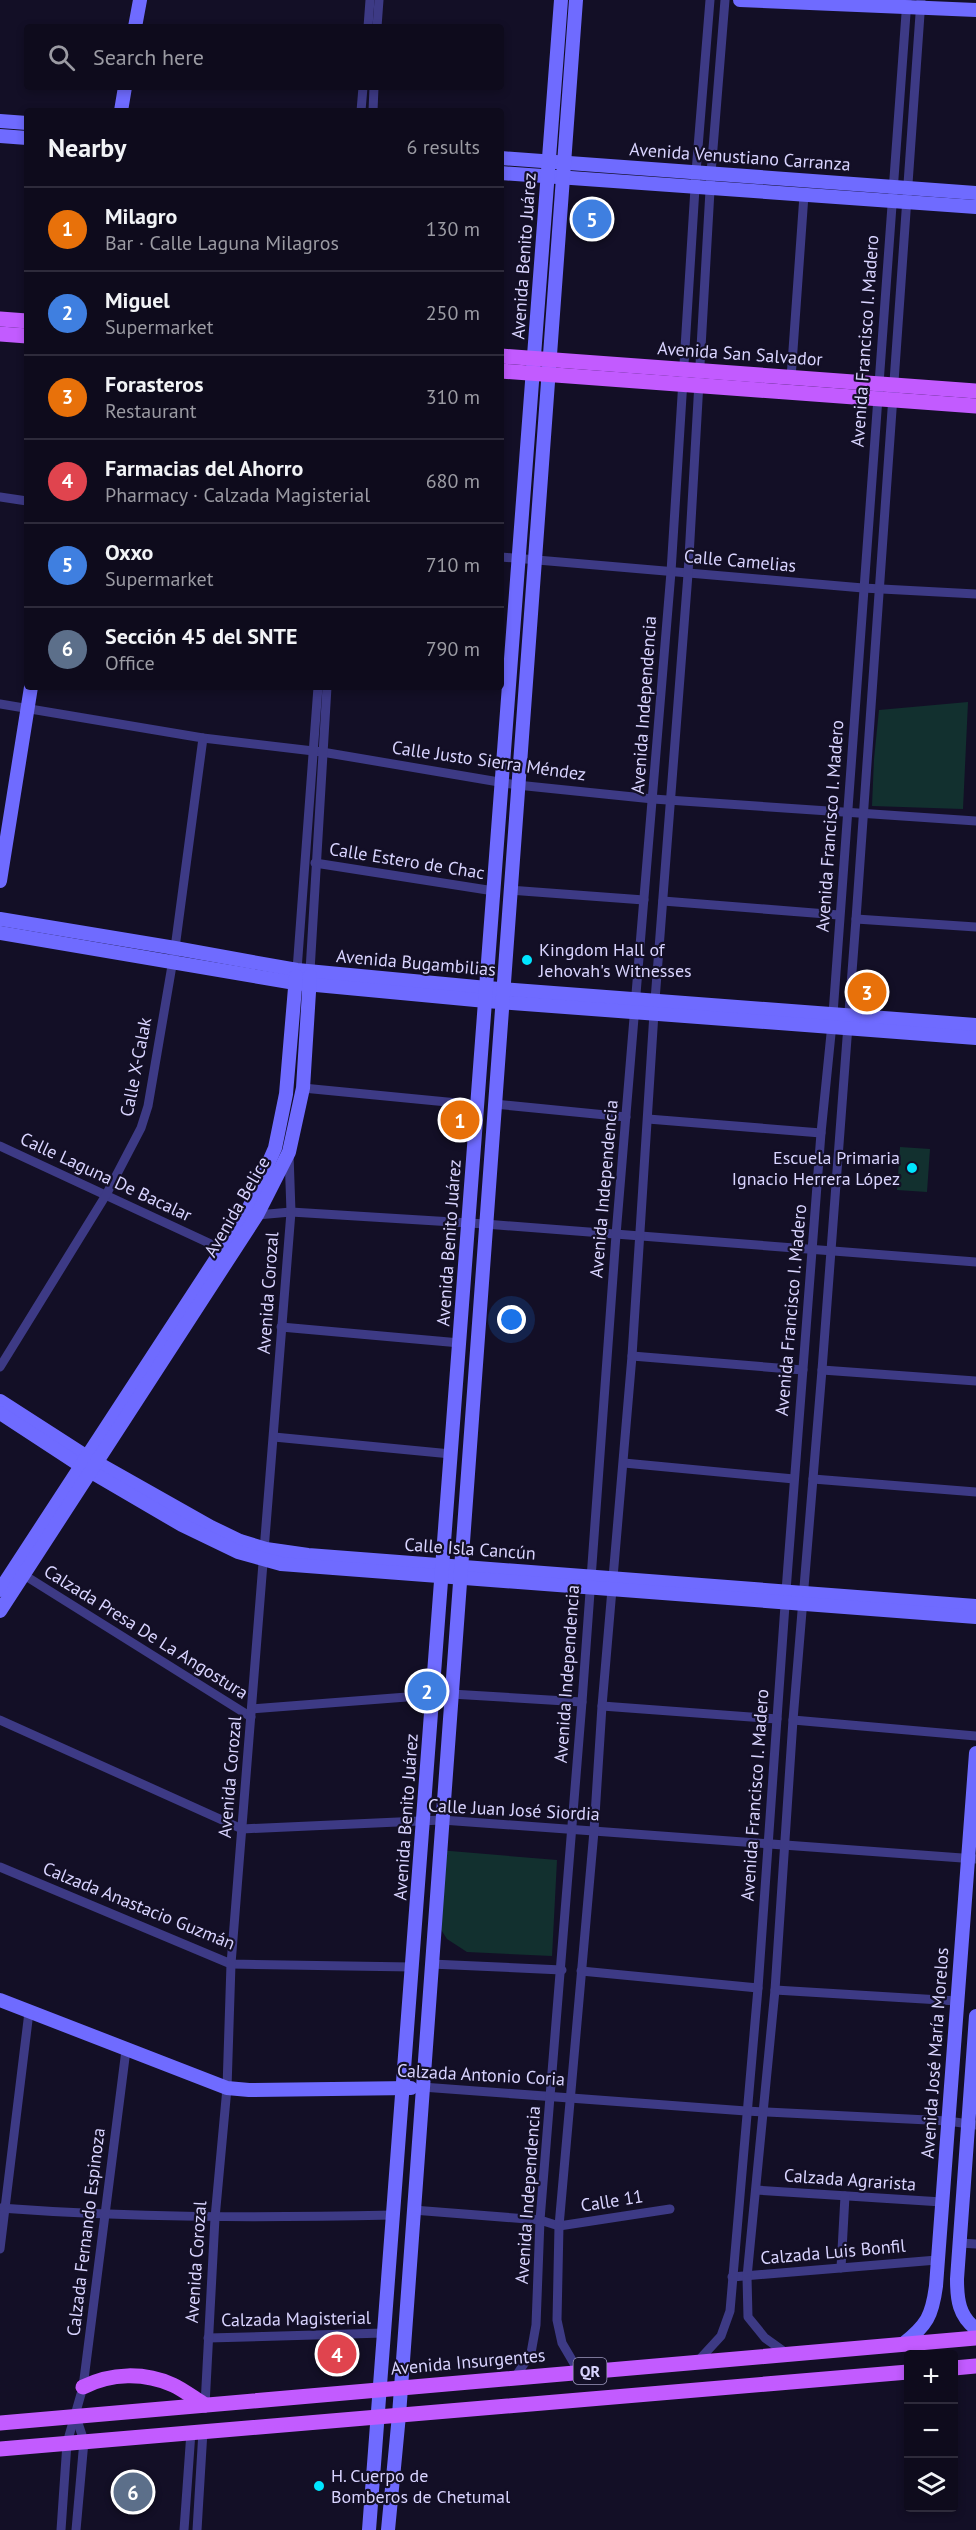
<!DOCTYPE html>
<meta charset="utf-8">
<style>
:root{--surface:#0e0b1c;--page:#1c1929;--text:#f1f3f6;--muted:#9b9ba3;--line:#2e2b3b;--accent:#7c3aed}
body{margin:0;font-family:"PT Sans",sans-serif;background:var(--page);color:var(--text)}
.controls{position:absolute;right:18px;bottom:18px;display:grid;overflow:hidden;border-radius:6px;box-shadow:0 3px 9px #0003}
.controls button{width:54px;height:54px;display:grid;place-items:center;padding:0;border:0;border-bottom:2px solid var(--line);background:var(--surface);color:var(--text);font:30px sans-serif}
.you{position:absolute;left:512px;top:1320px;width:21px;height:21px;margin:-15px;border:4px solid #fff;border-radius:50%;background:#1a73e8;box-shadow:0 0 0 9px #1a73e833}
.badge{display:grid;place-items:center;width:39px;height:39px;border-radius:50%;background:var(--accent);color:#fff;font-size:20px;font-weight:700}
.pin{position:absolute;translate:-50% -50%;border:3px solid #fff;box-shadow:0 2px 6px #0006}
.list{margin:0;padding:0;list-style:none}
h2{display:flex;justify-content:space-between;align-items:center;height:78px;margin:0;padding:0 24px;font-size:26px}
h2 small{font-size:20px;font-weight:400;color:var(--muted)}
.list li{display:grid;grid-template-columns:39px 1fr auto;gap:18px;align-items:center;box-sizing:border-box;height:84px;padding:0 24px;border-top:2px solid var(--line)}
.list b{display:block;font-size:22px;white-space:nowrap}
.list p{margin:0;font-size:20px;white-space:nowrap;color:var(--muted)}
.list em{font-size:20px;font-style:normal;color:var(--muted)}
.icon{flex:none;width:33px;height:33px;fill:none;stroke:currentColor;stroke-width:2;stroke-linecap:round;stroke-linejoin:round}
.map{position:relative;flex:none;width:976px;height:2530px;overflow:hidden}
.search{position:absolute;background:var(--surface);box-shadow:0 3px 9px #0003;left:24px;top:24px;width:480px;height:66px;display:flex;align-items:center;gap:15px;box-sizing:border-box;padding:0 21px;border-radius:6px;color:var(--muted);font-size:22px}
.panel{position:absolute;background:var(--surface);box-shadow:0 3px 9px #0003;left:24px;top:108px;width:480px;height:582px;border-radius:6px}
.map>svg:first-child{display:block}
.green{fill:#12302f}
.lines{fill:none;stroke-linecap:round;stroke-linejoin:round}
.street{stroke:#3d3a85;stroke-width:9}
.secondary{stroke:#6f6bff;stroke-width:14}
.primary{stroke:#c25bff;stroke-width:15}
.poi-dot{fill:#00e5ff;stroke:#130f26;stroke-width:2}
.labels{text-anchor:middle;stroke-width:4.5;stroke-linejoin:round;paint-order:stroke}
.shield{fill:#130f26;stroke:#9e99be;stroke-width:1.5}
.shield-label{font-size:16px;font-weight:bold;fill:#d9d4ff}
.street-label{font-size:18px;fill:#d9d4ff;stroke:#130f26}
.poi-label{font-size:18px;fill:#d9d4ff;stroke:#130f26;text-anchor:start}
</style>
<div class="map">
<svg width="976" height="2530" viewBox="0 0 976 2530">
<rect width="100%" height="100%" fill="#130f26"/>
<g class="green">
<polygon points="968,702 963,809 872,806 874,759 879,710"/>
<polygon points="900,1147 930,1149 927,1192 897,1190"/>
<polygon points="438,1850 557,1860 552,1956 467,1952 447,1939 433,1917"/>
</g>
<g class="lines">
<g class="street">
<polyline points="368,27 370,0"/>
<polyline points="377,27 379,0"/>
<polyline points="361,111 363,87"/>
<polyline points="373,111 374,87"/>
<polyline points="791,378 804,195"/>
<polyline points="0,497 27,501"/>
<polyline points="501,557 863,588 976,594"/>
<polyline points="0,704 203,738 322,752 517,785 653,799 976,821"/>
<polyline points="315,863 494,891"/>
<polyline points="509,890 644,900"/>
<polyline points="663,901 839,915"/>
<polyline points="856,919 976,927"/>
<polyline points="297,970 318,687"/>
<polyline points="310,971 327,687"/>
<polyline points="303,1088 478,1105"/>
<polyline points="494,1104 626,1117"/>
<polyline points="648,1119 821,1133"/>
<polyline points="0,1146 226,1251"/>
<polyline points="257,1215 291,1212 485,1224 976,1262"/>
<polyline points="281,1327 460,1343"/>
<polyline points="632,1356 803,1370"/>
<polyline points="0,1367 106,1195 141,1128 148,1106 175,948 203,738"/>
<polyline points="822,1370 976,1381"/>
<polyline points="274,1437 451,1454"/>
<polyline points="624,1463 794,1479"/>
<polyline points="813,1479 976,1492"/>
<polyline points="24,1575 251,1717"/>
<polyline points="451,1694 582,1702"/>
<polyline points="602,1706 777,1719"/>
<polyline points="252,1709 433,1695"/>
<polyline points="0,1720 242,1829 442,1820 976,1859"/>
<polyline points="793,1720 976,1736"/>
<polyline points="0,1867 231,1964 412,1967"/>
<polyline points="431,1964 562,1970"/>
<polyline points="581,1971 758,1988"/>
<polyline points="775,1990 957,2001"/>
<polyline points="422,2087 746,2111 948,2121 976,2125"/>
<polyline points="756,2190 942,2202"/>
<path d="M0,2208C133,2218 261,2218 393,2215"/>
<polyline points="413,2210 540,2220 559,2226 670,2209"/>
<polyline points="960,2243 976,2244"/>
<polyline points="0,2249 29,2012"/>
<polyline points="841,2268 845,2196"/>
<polyline points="732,2277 937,2260"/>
<polyline points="208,2338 384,2333"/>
<polyline points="786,2353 765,2338 748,2317 747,2277 775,1990 793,1720 822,1370 856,919 921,0"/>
<polyline points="698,2361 721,2336 730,2311 758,1988 786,1591 821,1133 833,1014 907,0"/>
<polyline points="579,2372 562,2343 557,2320 559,2226 594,1831 602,1706 632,1356 654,1013 688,574 711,173 725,0"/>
<polyline points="516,2376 531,2353 536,2325 540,2220 582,1702 616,1235 671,572 696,172 710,0"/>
<polyline points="205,2405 215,2218 227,2088 231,1964 291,1212 289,1154"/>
<polyline points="76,2417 84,2441 76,2530"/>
<polyline points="61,2530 67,2443 83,2387 126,2050"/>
<polyline points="184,2530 191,2432"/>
<polyline points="197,2530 203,2431"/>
</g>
<g class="secondary">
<polyline points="740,0 976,10"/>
<polyline points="135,27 140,0"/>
<polyline points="121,111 125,87"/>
<polyline points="0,121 27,123"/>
<polyline points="0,136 27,138"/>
<polyline points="501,158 976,193"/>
<polyline points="501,173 976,207"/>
<polyline points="0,881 31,687"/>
<polyline points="0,919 175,948 297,970 487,988 976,1025"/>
<polyline points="0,933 295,983 486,1001 976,1038"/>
<polyline points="0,1401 87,1457 211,1527 240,1541 266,1549 308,1555 976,1606"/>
<polyline points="0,1413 81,1466 182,1525 238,1552 281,1564 976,1617"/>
<polyline points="0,1590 248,1210 275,1148 286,1094 296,976"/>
<polyline points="0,1611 257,1215 289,1152 303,1088 310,976"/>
<polyline points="0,2000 227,2088 249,2090 411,2088"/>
<path d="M976,2016L957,2279C957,2300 959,2316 976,2329"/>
<path d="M903,2344C927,2325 932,2316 936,2286L976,1753"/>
<polyline points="369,2530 561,0"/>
<polyline points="388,2530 399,2415 576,0"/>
</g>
<g class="primary">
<polyline points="0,319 27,321"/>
<polyline points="0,334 27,336"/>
<polyline points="501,356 976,391"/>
<polyline points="501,371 976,406"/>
<polyline points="954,2368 976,2366"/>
<path d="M83,2387C111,2373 144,2372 173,2385C184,2390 195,2399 205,2405"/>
<polyline points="0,2423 976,2338"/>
<polyline points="0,2449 908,2372"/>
</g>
</g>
<g class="poi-dot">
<circle cx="527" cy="960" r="6"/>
<circle cx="912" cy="1168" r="6"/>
<circle cx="319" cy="2486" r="6"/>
</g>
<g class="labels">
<rect class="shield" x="573.5" y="2358" width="33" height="26" rx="4.5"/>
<g class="shield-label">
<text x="590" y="2377">QR</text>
</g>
<g class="street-label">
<text transform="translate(740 157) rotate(4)" y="6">Avenida Venustiano Carranza</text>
<text transform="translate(524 256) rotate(-86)" y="6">Avenida Benito Juárez</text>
<text transform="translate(865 341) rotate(-86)" y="6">Avenida Francisco I. Madero</text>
<text transform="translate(740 354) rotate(4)" y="6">Avenida San Salvador</text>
<text transform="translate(740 561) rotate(5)" y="6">Calle Camelias</text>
<text transform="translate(644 705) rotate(-86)" y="6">Avenida Independencia</text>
<text transform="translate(489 761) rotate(8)" y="6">Calle Justo Sierra Méndez</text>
<text transform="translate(830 826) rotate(-86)" y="6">Avenida Francisco I. Madero</text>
<text transform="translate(407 861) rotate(9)" y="6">Calle Estero de Chac</text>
<text transform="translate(416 963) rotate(5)" y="6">Avenida Bugambilias</text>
<text transform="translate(136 1067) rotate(-79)" y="6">Calle X-Calak</text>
<text transform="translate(106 1177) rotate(25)" y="6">Calle Laguna De Bacalar</text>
<text transform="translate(604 1189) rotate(-85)" y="6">Avenida Independencia</text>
<text transform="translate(237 1207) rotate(-60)" y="6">Avenida Belice</text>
<text transform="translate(449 1243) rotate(-86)" y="6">Avenida Benito Juárez</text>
<text transform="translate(268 1293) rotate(-86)" y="6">Avenida Corozal</text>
<text transform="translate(791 1310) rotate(-85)" y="6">Avenida Francisco I. Madero</text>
<text transform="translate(470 1549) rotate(4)" y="6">Calle Isla Cancún</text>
<text transform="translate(146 1632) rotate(32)" y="6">Calzada Presa De La Angostura</text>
<text transform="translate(567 1674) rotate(-86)" y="6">Avenida Independencia</text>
<text transform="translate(230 1777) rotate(-85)" y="6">Avenida Corozal</text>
<text transform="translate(755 1795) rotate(-86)" y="6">Avenida Francisco I. Madero</text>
<text transform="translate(514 1810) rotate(3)" y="6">Calle Juan José Siordia</text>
<text transform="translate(406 1817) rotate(-86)" y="6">Avenida Benito Juárez</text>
<text transform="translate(139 1906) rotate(22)" y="6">Calzada Anastacio Guzmán</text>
<text transform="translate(935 2053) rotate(-86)" y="6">Avenida José María Morelos</text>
<text transform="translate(481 2075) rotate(3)" y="6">Calzada Antonio Coria</text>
<text transform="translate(850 2180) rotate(4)" y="6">Calzada Agrarista</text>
<text transform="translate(528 2195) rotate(-86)" y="6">Avenida Independencia</text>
<text transform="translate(612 2201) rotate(-9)" y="6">Calle 11</text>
<text transform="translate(86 2232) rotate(-83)" y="6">Calzada Fernando Espinoza</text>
<text transform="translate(833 2252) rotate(-5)" y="6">Calzada Luis Bonfil</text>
<text transform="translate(196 2262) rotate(-86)" y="6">Avenida Corozal</text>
<text transform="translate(296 2319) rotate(-1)" y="6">Calzada Magisterial</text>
<text transform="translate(468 2362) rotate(-5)" y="6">Avenida Insurgentes</text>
</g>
<g class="poi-label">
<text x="539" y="956">Kingdom Hall of<tspan x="539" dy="21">Jehovah's Witnesses</tspan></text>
<text x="900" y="1164" text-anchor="end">Escuela Primaria<tspan x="900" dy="21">Ignacio Herrera López</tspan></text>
<text x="331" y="2482">H. Cuerpo de<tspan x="331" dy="21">Bomberos de Chetumal</tspan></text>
</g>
</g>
</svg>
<div class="controls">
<button>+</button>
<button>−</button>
<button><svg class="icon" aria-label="layers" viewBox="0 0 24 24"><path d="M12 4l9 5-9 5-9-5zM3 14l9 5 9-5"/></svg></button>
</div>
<div class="you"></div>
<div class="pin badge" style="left:460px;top:1120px;background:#e8710a">1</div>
<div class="pin badge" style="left:427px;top:1691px;background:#3f7fe0">2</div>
<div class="pin badge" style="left:867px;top:992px;background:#e8710a">3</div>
<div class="pin badge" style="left:337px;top:2354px;background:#e0444e">4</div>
<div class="pin badge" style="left:592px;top:219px;background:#3f7fe0">5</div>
<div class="pin badge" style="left:133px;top:2492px;background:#5c6f8a">6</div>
<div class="search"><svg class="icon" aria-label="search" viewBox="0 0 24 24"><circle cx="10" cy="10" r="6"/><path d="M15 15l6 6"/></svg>Search here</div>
<section class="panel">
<h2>Nearby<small>6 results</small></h2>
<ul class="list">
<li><span class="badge" style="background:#e8710a">1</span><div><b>Milagro</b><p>Bar · Calle Laguna Milagros</p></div><em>130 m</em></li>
<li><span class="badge" style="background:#3f7fe0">2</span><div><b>Miguel</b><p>Supermarket</p></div><em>250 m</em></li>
<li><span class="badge" style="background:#e8710a">3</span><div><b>Forasteros</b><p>Restaurant</p></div><em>310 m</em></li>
<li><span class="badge" style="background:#e0444e">4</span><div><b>Farmacias del Ahorro</b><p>Pharmacy · Calzada Magisterial</p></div><em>680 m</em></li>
<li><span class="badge" style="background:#3f7fe0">5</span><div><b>Oxxo</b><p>Supermarket</p></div><em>710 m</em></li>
<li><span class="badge" style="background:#5c6f8a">6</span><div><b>Sección 45 del SNTE</b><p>Office</p></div><em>790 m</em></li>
</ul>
</section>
</div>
